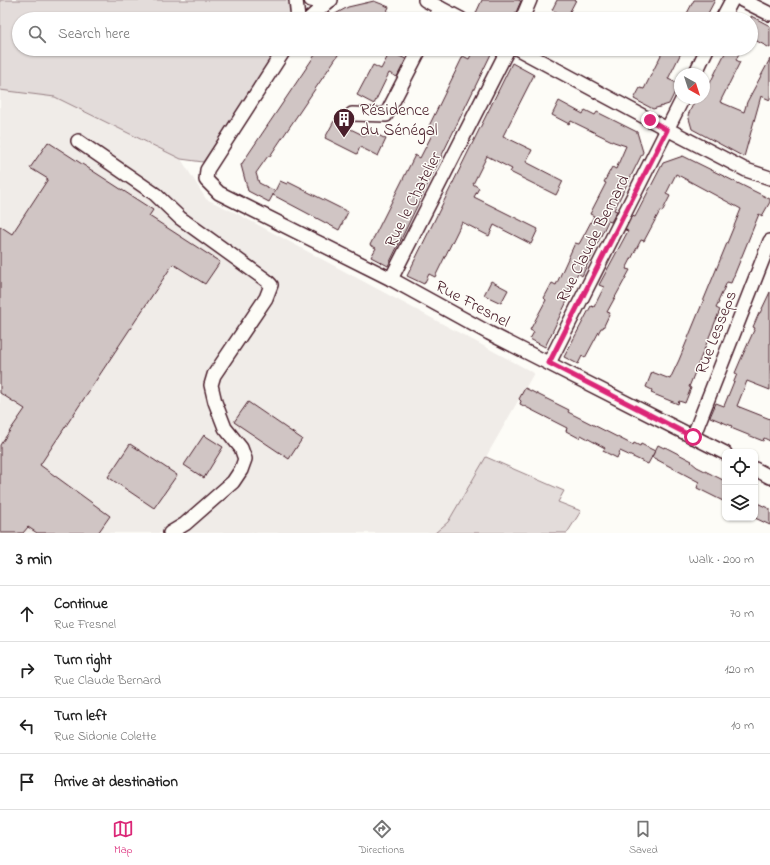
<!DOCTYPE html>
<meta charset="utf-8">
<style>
:root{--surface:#fff;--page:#f2f2f2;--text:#222;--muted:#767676;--line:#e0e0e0;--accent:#db2777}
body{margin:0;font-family:"Indie Flower",sans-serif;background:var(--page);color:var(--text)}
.controls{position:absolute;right:12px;bottom:12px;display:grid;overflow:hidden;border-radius:8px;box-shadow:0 1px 3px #0004}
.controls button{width:36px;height:36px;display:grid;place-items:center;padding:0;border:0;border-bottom:1px solid var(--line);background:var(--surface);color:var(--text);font:20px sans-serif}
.compass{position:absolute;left:674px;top:68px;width:36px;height:36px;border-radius:50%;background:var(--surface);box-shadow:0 1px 3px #0004;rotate:141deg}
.stop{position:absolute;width:12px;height:12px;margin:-9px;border:3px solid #db2777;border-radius:50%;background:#fff}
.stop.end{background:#db2777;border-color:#fff;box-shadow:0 1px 4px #0008}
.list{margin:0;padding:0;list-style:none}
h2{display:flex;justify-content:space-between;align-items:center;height:52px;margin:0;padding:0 16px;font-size:17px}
h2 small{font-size:13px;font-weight:400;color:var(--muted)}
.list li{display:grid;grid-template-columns:26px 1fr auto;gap:12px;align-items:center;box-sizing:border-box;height:56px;padding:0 16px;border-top:1px solid var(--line)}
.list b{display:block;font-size:15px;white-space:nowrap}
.list p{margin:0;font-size:13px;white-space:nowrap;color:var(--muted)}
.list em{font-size:13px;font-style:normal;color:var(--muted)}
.icon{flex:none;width:22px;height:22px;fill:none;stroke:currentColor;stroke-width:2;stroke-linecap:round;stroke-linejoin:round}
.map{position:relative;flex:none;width:770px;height:533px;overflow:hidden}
.search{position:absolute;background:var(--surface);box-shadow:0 1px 3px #0004;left:12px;right:12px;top:12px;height:44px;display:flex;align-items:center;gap:10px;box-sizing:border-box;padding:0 14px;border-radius:22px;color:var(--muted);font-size:15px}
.sheet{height:276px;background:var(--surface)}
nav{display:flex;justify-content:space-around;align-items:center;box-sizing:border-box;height:56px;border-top:1px solid var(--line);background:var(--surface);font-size:11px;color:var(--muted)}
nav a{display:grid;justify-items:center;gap:2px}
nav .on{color:var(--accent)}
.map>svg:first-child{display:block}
.built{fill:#f0ece8}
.green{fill:#e3dcda;stroke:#967e82}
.building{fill:#d0c5c4;stroke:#4a1f2b}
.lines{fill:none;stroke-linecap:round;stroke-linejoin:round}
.street-casing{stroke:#4a1f2b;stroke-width:16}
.street{stroke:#fdfcf7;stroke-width:13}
.route{stroke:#db2777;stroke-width:5}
.labels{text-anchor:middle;stroke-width:3;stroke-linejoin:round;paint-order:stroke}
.poi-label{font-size:17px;fill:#4a1f2b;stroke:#fdfcf7;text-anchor:start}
.street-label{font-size:17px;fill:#4a1f2b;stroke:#fdfcf7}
</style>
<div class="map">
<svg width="770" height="533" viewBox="0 0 770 533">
<rect width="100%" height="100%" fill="#fdfcf7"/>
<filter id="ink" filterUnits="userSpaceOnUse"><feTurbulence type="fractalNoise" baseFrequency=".025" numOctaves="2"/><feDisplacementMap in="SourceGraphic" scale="8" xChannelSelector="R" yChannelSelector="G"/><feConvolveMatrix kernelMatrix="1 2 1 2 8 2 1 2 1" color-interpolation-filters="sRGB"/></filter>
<g filter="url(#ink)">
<polygon class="built" points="0,90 55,97 181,159 206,199 234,212 534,373 486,457 448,522 435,533 0,533"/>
<g class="green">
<polygon points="0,0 292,0 293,19 19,19 19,49 278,49 203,162 181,159 55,97 0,90"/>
<polygon points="486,457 564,491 558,502 581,511 567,533 435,533 448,522"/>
</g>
<g class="building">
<polygon points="482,0 518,0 521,1 514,17 508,19 487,19 476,13"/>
<polygon points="557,0 576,0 567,17 552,10"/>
<polygon points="694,0 715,0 705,19 684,19"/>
<polygon points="374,1 389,7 387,11 404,19 372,19 363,15 360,19 326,19 348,7"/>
<polygon points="751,16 770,26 770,48 751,38"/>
<polygon points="319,49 342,49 270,156 268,156 256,173 259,183 275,191 269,202 248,191 241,165"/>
<polygon points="474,49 486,49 492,52 388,266 371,257 376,248 370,245 415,155 420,158 435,129 429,126 463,56 469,59"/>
<polygon points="664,49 683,49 668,79 679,84 669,104 653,109 634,99 640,88 644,89"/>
<polygon points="727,49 741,49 736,60 740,62 720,102 744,112 747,102 770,59 770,100 761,96 744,157 692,129 688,115 696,98 704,98 704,80 710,83"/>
<polygon points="390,52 406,59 397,77 389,73 374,104 357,95 373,65 381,69"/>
<polygon points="512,63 534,75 503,136 532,150 526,162 563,181 556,195 510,172 512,169 487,156 473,184 479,188 474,197 538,229 531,244 494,225 489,236 462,222 435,277 429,274 424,284 407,276"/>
<polygon points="559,101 583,114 585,110 595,115 597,112 637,132 643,152 614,210 617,211 611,222 608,221 582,276 578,273 567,293 570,295 545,347 530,339 534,332 530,330 546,300 544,298 552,283 556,285 575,243 579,244 583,237 594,216 590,214 606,183 604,182 612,167 616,169 626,146 614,142 571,121 569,124 552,115"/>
<polygon points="334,121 365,136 368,130 386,139 378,156 360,147 357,154 325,138"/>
<polygon points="48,142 153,210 149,216 220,262 205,284 173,264 40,465 110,516 98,533 37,533 28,527 23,533 0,533 0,445 25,409 0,393 0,226 12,234 48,179 30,168"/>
<polygon points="683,156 770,199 770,202 762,216 759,214 731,283 727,282 718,302 719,302 716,308 720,310 689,387 691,388 685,403 679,401 678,404 651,393 652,390 646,387 652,372 670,379 679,360 741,209 676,174 666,194 670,196 662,212 660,211 644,241 641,240 626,269 630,270 607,312 610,313 603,328 601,328 585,358 582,356 578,364 564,357 591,306 594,307 604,287 599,285 628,231 625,230 632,216 635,217 663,163"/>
<polygon points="280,181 287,184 288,182 348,212 339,230 273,195"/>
<polygon points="491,281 508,290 501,303 484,295"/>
<polygon points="770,292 770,390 747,381 737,406 770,419 770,441 764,438 763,441 731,428 732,426 710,417 716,403 724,406 737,374 735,373 741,359 755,328 753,327 759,313 760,313"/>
<polygon points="525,388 569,410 568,412 633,445 634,443 640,446 641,444 655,451 648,464 620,451 617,458 603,451 605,448 581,435 579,438 566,431 567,428 520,404 521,401 519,399"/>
<polygon points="248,402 302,439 289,459 234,422"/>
<polygon points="204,435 223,447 204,478 184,465"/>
<polygon points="130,444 177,475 154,508 108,477"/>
<polygon points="658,445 664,448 665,447 692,461 691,462 697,467 725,481 725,502 697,488 699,482 652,457"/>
<polygon points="755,502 770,509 770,525 755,518"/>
</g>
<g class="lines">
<g class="street-casing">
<g id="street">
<polyline points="296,0 298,19"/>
<polyline points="311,0 322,2 331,0"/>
<polyline points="425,0 461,19"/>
<polyline points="742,0 770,14"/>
<polyline points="309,19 329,1"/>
<polyline points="435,19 440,8"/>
<polyline points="522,19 530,0"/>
<polyline points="722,19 732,0"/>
<polyline points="285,49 207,170 206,180 219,193 391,279 489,333 725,453"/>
<polyline points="518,49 667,129 746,170 770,178"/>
<polyline points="695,74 707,49"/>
<polyline points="352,114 386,115 420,49"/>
<polyline points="78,141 155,194 180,218 266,280 271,285 266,298 214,375 211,385 215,402 225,428 241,448 245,459 241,470 233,482 185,524 170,533"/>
<polyline points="391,279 508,49"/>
<polyline points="549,363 683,98"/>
<polyline points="693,437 770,241"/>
<polyline points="755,469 770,477"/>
</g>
</g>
<use href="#street" class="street"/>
</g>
</g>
<g class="lines" filter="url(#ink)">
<polyline class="route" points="650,120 667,130 549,363 693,437"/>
</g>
<defs>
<g id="building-pin" transform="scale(1.15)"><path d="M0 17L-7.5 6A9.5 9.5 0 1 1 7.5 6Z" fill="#4a1f2b" stroke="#fdfcf7"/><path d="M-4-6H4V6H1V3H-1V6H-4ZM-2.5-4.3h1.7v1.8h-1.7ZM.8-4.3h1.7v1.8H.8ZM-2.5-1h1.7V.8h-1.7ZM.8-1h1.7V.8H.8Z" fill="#fff"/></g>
</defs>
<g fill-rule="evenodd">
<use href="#building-pin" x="344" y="119"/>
</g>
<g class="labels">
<g class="poi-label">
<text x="360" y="115">Résidence<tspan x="360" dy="20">du Sénégal</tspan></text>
</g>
<g class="street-label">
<text transform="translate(412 199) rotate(-63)" y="6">Rue le Chatelier</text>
<text transform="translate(592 238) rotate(-63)" y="6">Rue Claude Bernard</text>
<text transform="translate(473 303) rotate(28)" y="6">Rue Fresnel</text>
<text transform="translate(715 332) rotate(-69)" y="6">Rue Lesseps</text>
</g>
</g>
</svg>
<div class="controls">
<button><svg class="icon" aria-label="locate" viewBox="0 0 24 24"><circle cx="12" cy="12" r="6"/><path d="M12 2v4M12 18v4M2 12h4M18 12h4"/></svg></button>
<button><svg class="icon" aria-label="layers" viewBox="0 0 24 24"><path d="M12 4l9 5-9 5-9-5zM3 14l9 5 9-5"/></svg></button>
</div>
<svg class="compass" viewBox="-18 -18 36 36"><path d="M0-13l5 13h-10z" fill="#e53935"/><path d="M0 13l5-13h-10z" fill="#767676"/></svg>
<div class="stop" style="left:693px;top:437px"></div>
<div class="stop end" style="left:650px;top:120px"></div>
<div class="search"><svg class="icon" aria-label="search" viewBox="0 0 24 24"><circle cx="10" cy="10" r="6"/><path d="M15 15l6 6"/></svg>Search here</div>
</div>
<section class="sheet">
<h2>3 min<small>Walk · 200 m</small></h2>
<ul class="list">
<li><svg class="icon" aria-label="ahead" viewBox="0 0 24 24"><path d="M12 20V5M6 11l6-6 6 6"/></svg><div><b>Continue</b><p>Rue Fresnel</p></div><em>70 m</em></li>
<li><svg class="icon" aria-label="right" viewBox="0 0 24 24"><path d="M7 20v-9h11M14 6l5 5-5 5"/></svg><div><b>Turn right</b><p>Rue Claude Bernard</p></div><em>120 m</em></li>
<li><svg class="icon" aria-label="left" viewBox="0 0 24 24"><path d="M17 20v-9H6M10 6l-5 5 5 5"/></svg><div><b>Turn left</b><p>Rue Sidonie Colette</p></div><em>10 m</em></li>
<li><svg class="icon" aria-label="arrive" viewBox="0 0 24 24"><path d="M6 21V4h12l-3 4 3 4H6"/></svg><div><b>Arrive at destination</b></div></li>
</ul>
</section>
<nav>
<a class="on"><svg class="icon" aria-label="map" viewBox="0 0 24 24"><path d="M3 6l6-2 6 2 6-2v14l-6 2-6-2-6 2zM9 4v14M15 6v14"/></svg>Map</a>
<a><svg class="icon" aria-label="directions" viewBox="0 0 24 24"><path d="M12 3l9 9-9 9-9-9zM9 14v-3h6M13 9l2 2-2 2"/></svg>Directions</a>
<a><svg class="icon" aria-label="saved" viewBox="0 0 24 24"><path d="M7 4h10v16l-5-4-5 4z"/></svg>Saved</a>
</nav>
